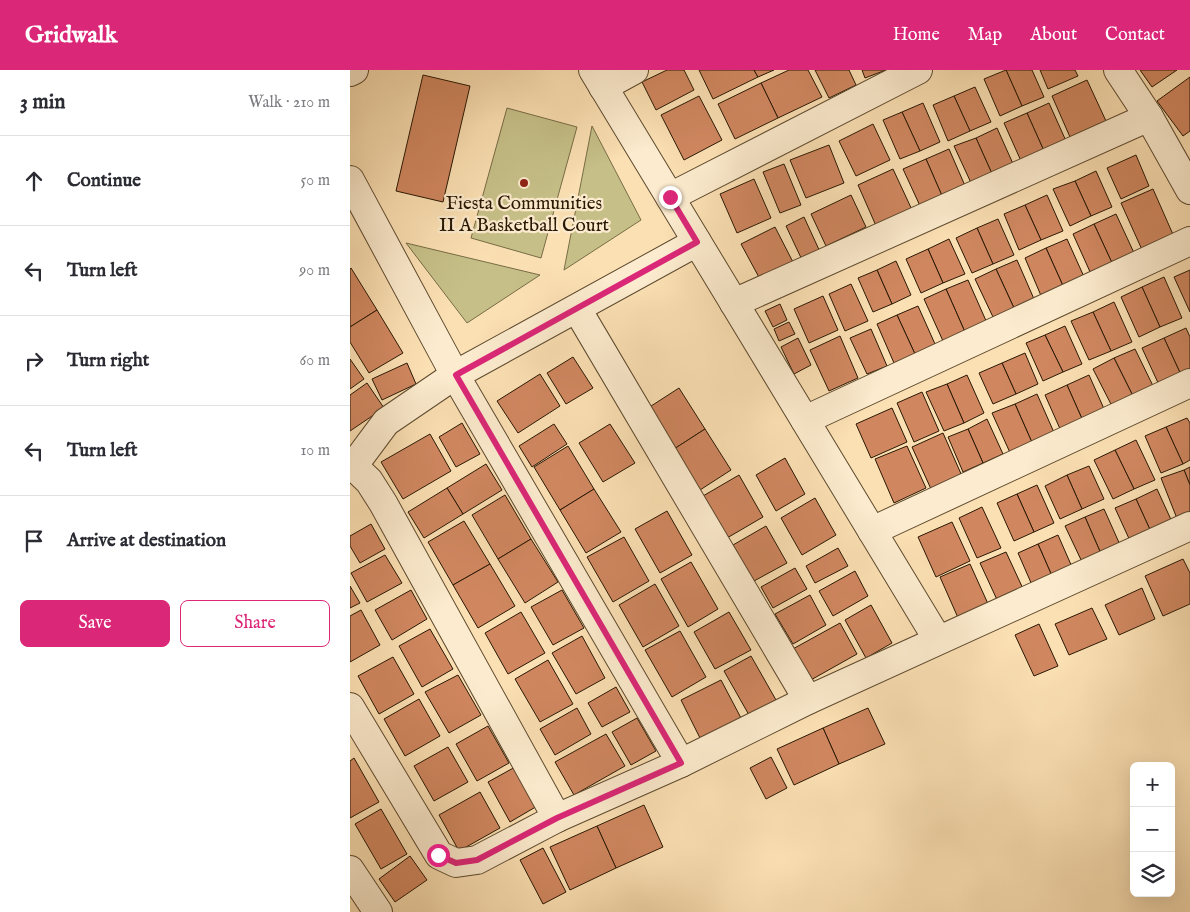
<!DOCTYPE html>
<meta charset="utf-8">
<style>
:root{--surface:#fff;--page:#f2f2f3;--text:#2b2b33;--muted:#7c7c81;--line:#e1e1e2;--accent:#db2777}
body{margin:0;font-family:"IM FELL English",serif;background:var(--page);color:var(--text)}
.controls{position:absolute;right:15px;bottom:15px;display:grid;overflow:hidden;border-radius:8px;box-shadow:0 5px 20px #0002}
.controls button{width:45px;height:45px;display:grid;place-items:center;padding:0;border:0;border-bottom:1px solid var(--line);background:var(--surface);color:var(--text);font:25px sans-serif}
.stop{position:absolute;width:15px;height:15px;margin:-11px;border:4px solid #db2777;border-radius:50%;background:#fff}
.stop.end{background:#db2777;border-color:#fff;box-shadow:0 1px 5px #0008}
.list{margin:0;padding:0;list-style:none}
h2{display:flex;justify-content:space-between;align-items:center;height:65px;margin:0;padding:0 20px;font-size:21px}
h2 small{font-size:16px;font-weight:400;color:var(--muted)}
.list li{display:grid;grid-template-columns:32px 1fr auto;gap:15px;align-items:center;box-sizing:border-box;height:90px;padding:0 20px;border-top:1px solid var(--line)}
.list b{display:block;font-size:19px;white-space:nowrap}
.list em{font-size:16px;font-style:normal;color:var(--muted)}
.actions{display:flex;gap:10px;padding:15px 20px}
.actions a{flex:1;padding:11px 0;border:1px solid var(--accent);border-radius:8px;text-align:center;font-size:18px;color:var(--accent)}
.actions .main{background:var(--accent);color:#fff}
.icon{flex:none;width:28px;height:28px;fill:none;stroke:currentColor;stroke-width:2;stroke-linecap:round;stroke-linejoin:round}
.map{position:relative;flex:none;width:840px;height:842px;overflow:hidden}
header{display:flex;align-items:center;gap:30px;box-sizing:border-box;height:70px;padding:0 25px;background:var(--accent);color:#fff}
header strong{font-size:24px}
nav{display:flex;gap:28px;margin-inline-start:auto;font-size:18px}
main{display:flex}
aside{flex:1;background:var(--surface)}
.map>svg:first-child{display:block}
.green{fill:#c6c088;stroke:#786c46}
.building{fill:#d08760;stroke:#291803}
.lines{fill:none;stroke-linecap:round;stroke-linejoin:round}
.minor-casing{stroke:#5e4a2f;stroke-width:30}
.minor{stroke:#fcebce;stroke-width:28}
.route{stroke:#db2777;stroke-width:6}
.poi-dot{fill:#8f2418;stroke:#fcebce;stroke-width:2}
.labels{text-anchor:middle;stroke-width:4.5;stroke-linejoin:round;paint-order:stroke}
.poi-label{font-size:19px;fill:#291803;stroke:#fcebce}
</style>
<header>
<strong>Gridwalk</strong>
<nav><a>Home</a><a>Map</a><a>About</a><a>Contact</a></nav>
</header>
<main>
<aside>
<h2>3 min<small>Walk · 210 m</small></h2>
<ul class="list">
<li><svg class="icon" aria-label="ahead" viewBox="0 0 24 24"><path d="M12 20V5M6 11l6-6 6 6"/></svg><div><b>Continue</b></div><em>50 m</em></li>
<li><svg class="icon" aria-label="left" viewBox="0 0 24 24"><path d="M17 20v-9H6M10 6l-5 5 5 5"/></svg><div><b>Turn left</b></div><em>90 m</em></li>
<li><svg class="icon" aria-label="right" viewBox="0 0 24 24"><path d="M7 20v-9h11M14 6l5 5-5 5"/></svg><div><b>Turn right</b></div><em>60 m</em></li>
<li><svg class="icon" aria-label="left" viewBox="0 0 24 24"><path d="M17 20v-9H6M10 6l-5 5 5 5"/></svg><div><b>Turn left</b></div><em>10 m</em></li>
<li><svg class="icon" aria-label="arrive" viewBox="0 0 24 24"><path d="M6 21V4h12l-3 4 3 4H6"/></svg><div><b>Arrive at destination</b></div></li>
</ul>
<div class="actions"><a class="main">Save</a><a>Share</a></div>
</aside>
<div class="map">
<svg width="840" height="842" viewBox="0 0 840 842">
<rect width="100%" height="100%" fill="#fbe0b3"/>
<filter id="stains"><feTurbulence type="fractalNoise" baseFrequency=".004" numOctaves="4"/><feColorMatrix values="0 0 0 0 .2 0 0 0 0 .09 0 0 0 0 .02 0 0 0 .5 -.17"/></filter>
<radialGradient id="worn" r=".72"><stop offset=".6" stop-color="#630" stop-opacity="0"/><stop offset="1" stop-color="#630" stop-opacity=".3"/></radialGradient>
<g class="green">
<polygon points="157,38 227,57 191,188 121,168"/>
<polygon points="242,56 291,150 214,200"/>
<polygon points="56,173 190,205 117,253"/>
</g>
<g class="building">
<polygon points="317,0 334,0 344,20 306,40 292,12"/>
<polygon points="349,0 404,0 408,7 363,29"/>
<polygon points="404,0 424,0 408,7"/>
<polygon points="439,0 458,0 472,27 428,48 411,13"/>
<polygon points="465,0 499,0 506,15 479,28"/>
<polygon points="512,0 536,0 515,8"/>
<polygon points="656,0 682,0 694,27 672,36"/>
<polygon points="656,0 672,36 650,46 634,9"/>
<polygon points="690,0 725,0 728,6 698,19"/>
<polygon points="790,0 827,0 802,17"/>
<polygon points="73,5 120,16 93,132 46,121"/>
<polygon points="840,7 840,61 833,66 807,31"/>
<polygon points="737,10 756,51 720,67 702,26"/>
<polygon points="411,13 428,48 385,69 368,34"/>
<polygon points="625,17 641,52 620,61 604,26"/>
<polygon points="349,26 372,70 334,90 311,45"/>
<polygon points="604,26 620,61 598,71 583,35"/>
<polygon points="573,33 590,72 570,81 552,42"/>
<polygon points="699,33 716,71 694,81 677,43"/>
<polygon points="552,42 570,81 550,89 533,50"/>
<polygon points="677,43 694,81 671,91 654,53"/>
<polygon points="523,54 540,90 506,106 489,71"/>
<polygon points="647,58 664,96 643,106 626,68"/>
<polygon points="626,68 643,106 622,115 604,76"/>
<polygon points="479,75 494,113 456,128 440,90"/>
<polygon points="599,79 616,118 593,128 576,89"/>
<polygon points="786,85 799,116 771,129 757,98"/>
<polygon points="576,89 593,128 571,138 553,99"/>
<polygon points="434,94 451,135 430,143 413,102"/>
<polygon points="543,99 563,142 527,158 508,115"/>
<polygon points="746,101 762,137 741,146 725,111"/>
<polygon points="404,109 421,148 387,163 370,124"/>
<polygon points="725,111 741,146 720,156 703,119"/>
<polygon points="803,119 825,169 793,182 771,133"/>
<polygon points="501,125 516,157 476,176 461,144"/>
<polygon points="697,125 713,161 691,170 675,135"/>
<polygon points="675,135 691,170 669,180 654,144"/>
<polygon points="766,144 785,185 763,195 744,154"/>
<polygon points="454,147 471,184 453,192 436,156"/>
<polygon points="648,149 664,185 643,194 627,158"/>
<polygon points="744,154 763,195 741,204 723,164"/>
<polygon points="425,157 444,194 411,211 391,174"/>
<polygon points="627,158 643,194 622,203 606,168"/>
<polygon points="599,169 615,204 593,213 578,179"/>
<polygon points="717,169 735,209 714,218 696,178"/>
<polygon points="696,178 714,218 692,228 675,188"/>
<polygon points="578,179 593,213 571,223 556,189"/>
<polygon points="667,190 684,229 664,238 646,199"/>
<polygon points="546,191 561,225 542,234 527,200"/>
<polygon points="1,198 27,240 0,257 0,199"/>
<polygon points="646,199 664,238 643,247 625,209"/>
<polygon points="527,200 542,234 523,242 508,208"/>
<polygon points="840,200 840,242 824,207"/>
<polygon points="814,207 832,248 810,257 792,217"/>
<polygon points="618,210 637,253 615,262 596,219"/>
<polygon points="501,214 518,251 495,261 479,224"/>
<polygon points="792,217 810,257 789,267 771,227"/>
<polygon points="596,219 615,262 593,271 574,229"/>
<polygon points="473,226 488,260 459,273 444,239"/>
<polygon points="764,232 782,272 761,281 743,242"/>
<polygon points="430,234 437,250 423,257 415,241"/>
<polygon points="568,236 585,274 565,284 547,245"/>
<polygon points="27,240 53,283 19,303 0,272 0,257"/>
<polygon points="743,242 761,281 739,290 721,251"/>
<polygon points="547,245 565,284 544,293 527,254"/>
<polygon points="439,252 445,264 429,271 424,259"/>
<polygon points="715,256 732,294 713,302 695,265"/>
<polygon points="836,258 840,267 840,304 832,307 814,268"/>
<polygon points="521,259 537,296 517,304 500,268"/>
<polygon points="695,265 713,302 693,311 676,273"/>
<polygon points="490,266 508,308 479,321 460,280"/>
<polygon points="448,268 461,295 444,304 431,277"/>
<polygon points="814,268 832,307 810,317 792,278"/>
<polygon points="785,279 805,320 785,330 764,288"/>
<polygon points="675,283 688,314 666,324 652,293"/>
<polygon points="223,287 243,318 216,334 197,303"/>
<polygon points="764,288 785,330 764,340 743,299"/>
<polygon points="0,289 14,309 0,319"/>
<polygon points="57,293 66,314 32,330 22,309"/>
<polygon points="652,293 666,324 643,334 629,303"/>
<polygon points="190,304 210,336 168,363 147,331"/>
<polygon points="617,305 634,343 614,353 597,314"/>
<polygon points="739,305 755,341 733,351 717,315"/>
<polygon points="17,313 34,338 0,361 0,325"/>
<polygon points="597,314 614,353 594,361 576,322"/>
<polygon points="717,315 733,351 711,361 695,325"/>
<polygon points="329,318 355,359 324,379 298,338"/>
<polygon points="572,322 589,361 564,372 547,333"/>
<polygon points="687,324 706,367 684,377 665,334"/>
<polygon points="665,334 684,377 662,387 642,343"/>
<polygon points="542,338 557,372 521,388 506,354"/>
<polygon points="837,348 840,353 840,390 833,394 816,357"/>
<polygon points="637,349 653,384 633,393 618,359"/>
<polygon points="112,353 130,384 106,397 89,367"/>
<polygon points="204,354 217,374 182,397 169,376"/>
<polygon points="260,354 285,393 253,412 229,373"/>
<polygon points="816,357 833,394 811,403 795,366"/>
<polygon points="355,359 381,400 350,420 324,379"/>
<polygon points="618,359 633,393 613,402 598,367"/>
<polygon points="593,363 612,406 581,419 562,377"/>
<polygon points="80,364 101,401 53,429 31,392"/>
<polygon points="786,370 805,410 784,419 765,380"/>
<polygon points="218,376 244,419 210,440 184,397"/>
<polygon points="557,376 576,418 544,433 525,389"/>
<polygon points="765,380 784,419 763,429 744,390"/>
<polygon points="435,388 455,424 426,441 406,405"/>
<polygon points="136,394 152,420 113,444 97,418"/>
<polygon points="739,396 754,429 732,439 717,405"/>
<polygon points="840,397 840,415 834,400"/>
<polygon points="834,400 840,415 840,447 828,451 811,408"/>
<polygon points="389,405 413,447 377,468 353,426"/>
<polygon points="717,405 732,439 710,449 695,416"/>
<polygon points="687,415 704,453 684,462 667,424"/>
<polygon points="97,418 113,444 74,468 58,442"/>
<polygon points="244,419 271,462 236,483 210,440"/>
<polygon points="807,419 823,454 802,464 786,429"/>
<polygon points="667,424 684,462 664,471 647,433"/>
<polygon points="155,425 181,469 148,489 122,445"/>
<polygon points="465,428 486,465 452,485 431,448"/>
<polygon points="786,429 802,464 781,473 765,438"/>
<polygon points="632,437 651,478 627,488 609,448"/>
<polygon points="754,439 771,477 752,486 735,447"/>
<polygon points="317,441 342,485 310,503 285,459"/>
<polygon points="735,447 752,486 733,494 715,456"/>
<polygon points="114,451 140,494 103,515 78,472"/>
<polygon points="602,452 620,491 586,507 568,467"/>
<polygon points="21,454 35,479 10,493 0,476 0,466"/>
<polygon points="416,456 437,493 404,511 383,475"/>
<polygon points="708,465 722,497 702,506 688,474"/>
<polygon points="274,467 299,511 263,532 237,487"/>
<polygon points="181,469 208,512 175,533 148,489"/>
<polygon points="688,474 702,506 682,515 668,483"/>
<polygon points="488,478 498,496 465,513 456,496"/>
<polygon points="656,482 675,523 649,534 630,493"/>
<polygon points="35,485 52,513 17,532 1,503"/>
<polygon points="833,489 840,503 840,534 813,546 795,506"/>
<polygon points="341,492 368,539 338,557 311,509"/>
<polygon points="140,494 165,536 128,558 103,515"/>
<polygon points="620,494 639,536 609,550 590,507"/>
<polygon points="445,498 457,519 423,538 411,517"/>
<polygon points="505,501 518,526 483,546 469,521"/>
<polygon points="305,514 329,556 293,577 269,535"/>
<polygon points="0,516 10,533 0,538"/>
<polygon points="792,518 805,549 769,565 755,535"/>
<polygon points="61,520 77,549 42,570 25,540"/>
<polygon points="212,520 234,558 203,575 181,537"/>
<polygon points="460,525 476,555 443,574 425,544"/>
<polygon points="521,535 542,573 516,588 495,550"/>
<polygon points="742,538 757,569 719,585 705,554"/>
<polygon points="11,540 30,575 0,592 0,546"/>
<polygon points="171,542 195,583 158,604 135,563"/>
<polygon points="379,542 401,580 365,599 344,562"/>
<polygon points="490,553 507,584 459,611 441,580"/>
<polygon points="689,554 708,596 684,606 665,565"/>
<polygon points="80,559 103,599 72,617 49,576"/>
<polygon points="330,561 356,607 322,627 295,580"/>
<polygon points="232,566 255,608 226,624 202,583"/>
<polygon points="401,586 426,630 399,645 374,601"/>
<polygon points="43,587 64,624 29,644 8,606"/>
<polygon points="198,590 223,634 190,652 165,609"/>
<polygon points="108,605 131,645 99,663 75,622"/>
<polygon points="371,610 391,648 350,668 331,630"/>
<polygon points="266,617 280,642 252,657 238,633"/>
<polygon points="69,629 90,666 55,686 34,649"/>
<polygon points="227,638 241,664 205,685 190,659"/>
<polygon points="518,638 535,674 489,694 473,658"/>
<polygon points="287,648 306,681 281,695 262,662"/>
<polygon points="138,656 159,693 127,711 106,674"/>
<polygon points="473,658 489,694 444,715 427,679"/>
<polygon points="256,664 275,696 224,725 205,692"/>
<polygon points="98,677 118,712 84,731 64,696"/>
<polygon points="421,687 437,718 416,729 400,698"/>
<polygon points="4,688 29,732 0,748 0,691"/>
<polygon points="167,696 189,735 160,752 138,712"/>
<polygon points="130,722 150,758 109,781 89,745"/>
<polygon points="294,735 313,777 266,798 247,756"/>
<polygon points="31,739 57,784 31,799 5,754"/>
<polygon points="247,756 266,798 220,820 200,777"/>
<polygon points="193,778 216,822 193,834 170,790"/>
<polygon points="60,786 77,810 45,832 29,809"/>
</g>
<g class="lines">
<g class="minor-casing">
<g id="minor">
<polyline points="243,0 588,570"/>
<polyline points="768,0 799,47 840,120"/>
<polyline points="0,2 4,0"/>
<polyline points="253,17 284,0"/>
<polyline points="0,110 105,305 331,693"/>
<polyline points="320,127 568,0"/>
<polyline points="384,233 799,47"/>
<polyline points="227,239 458,630"/>
<polyline points="455,350 840,171"/>
<polyline points="0,393 19,411 33,433 207,748"/>
<polyline points="0,398 4,395 36,352 105,305 347,172"/>
<polyline points="522,461 840,313"/>
<polyline points="0,637 89,785 106,793 127,790 207,748 331,693 458,630 840,456"/>
<polyline points="0,800 28,842"/>
</g>
</g>
<use href="#minor" class="minor"/>
</g>
<g class="lines">
<polyline class="route" points="88,785 106,793 127,790 207,748 331,693 106,305 347,172 320,127"/>
</g>
<circle class="poi-dot" cx="174" cy="113" r="5"/>
<g class="labels">
<g class="poi-label">
<text x="174" y="139">Fiesta Communities<tspan x="174" dy="22">II A Basketball Court</tspan></text>
</g>
</g>
<rect width="100%" height="100%" filter="url(#stains)"/>
<rect width="100%" height="100%" fill="url(#worn)"/>
</svg>
<div class="controls">
<button>+</button>
<button>−</button>
<button><svg class="icon" aria-label="layers" viewBox="0 0 24 24"><path d="M12 4l9 5-9 5-9-5zM3 14l9 5 9-5"/></svg></button>
</div>
<div class="stop" style="left:88px;top:785px"></div>
<div class="stop end" style="left:320px;top:127px"></div>
</div>
</main>
